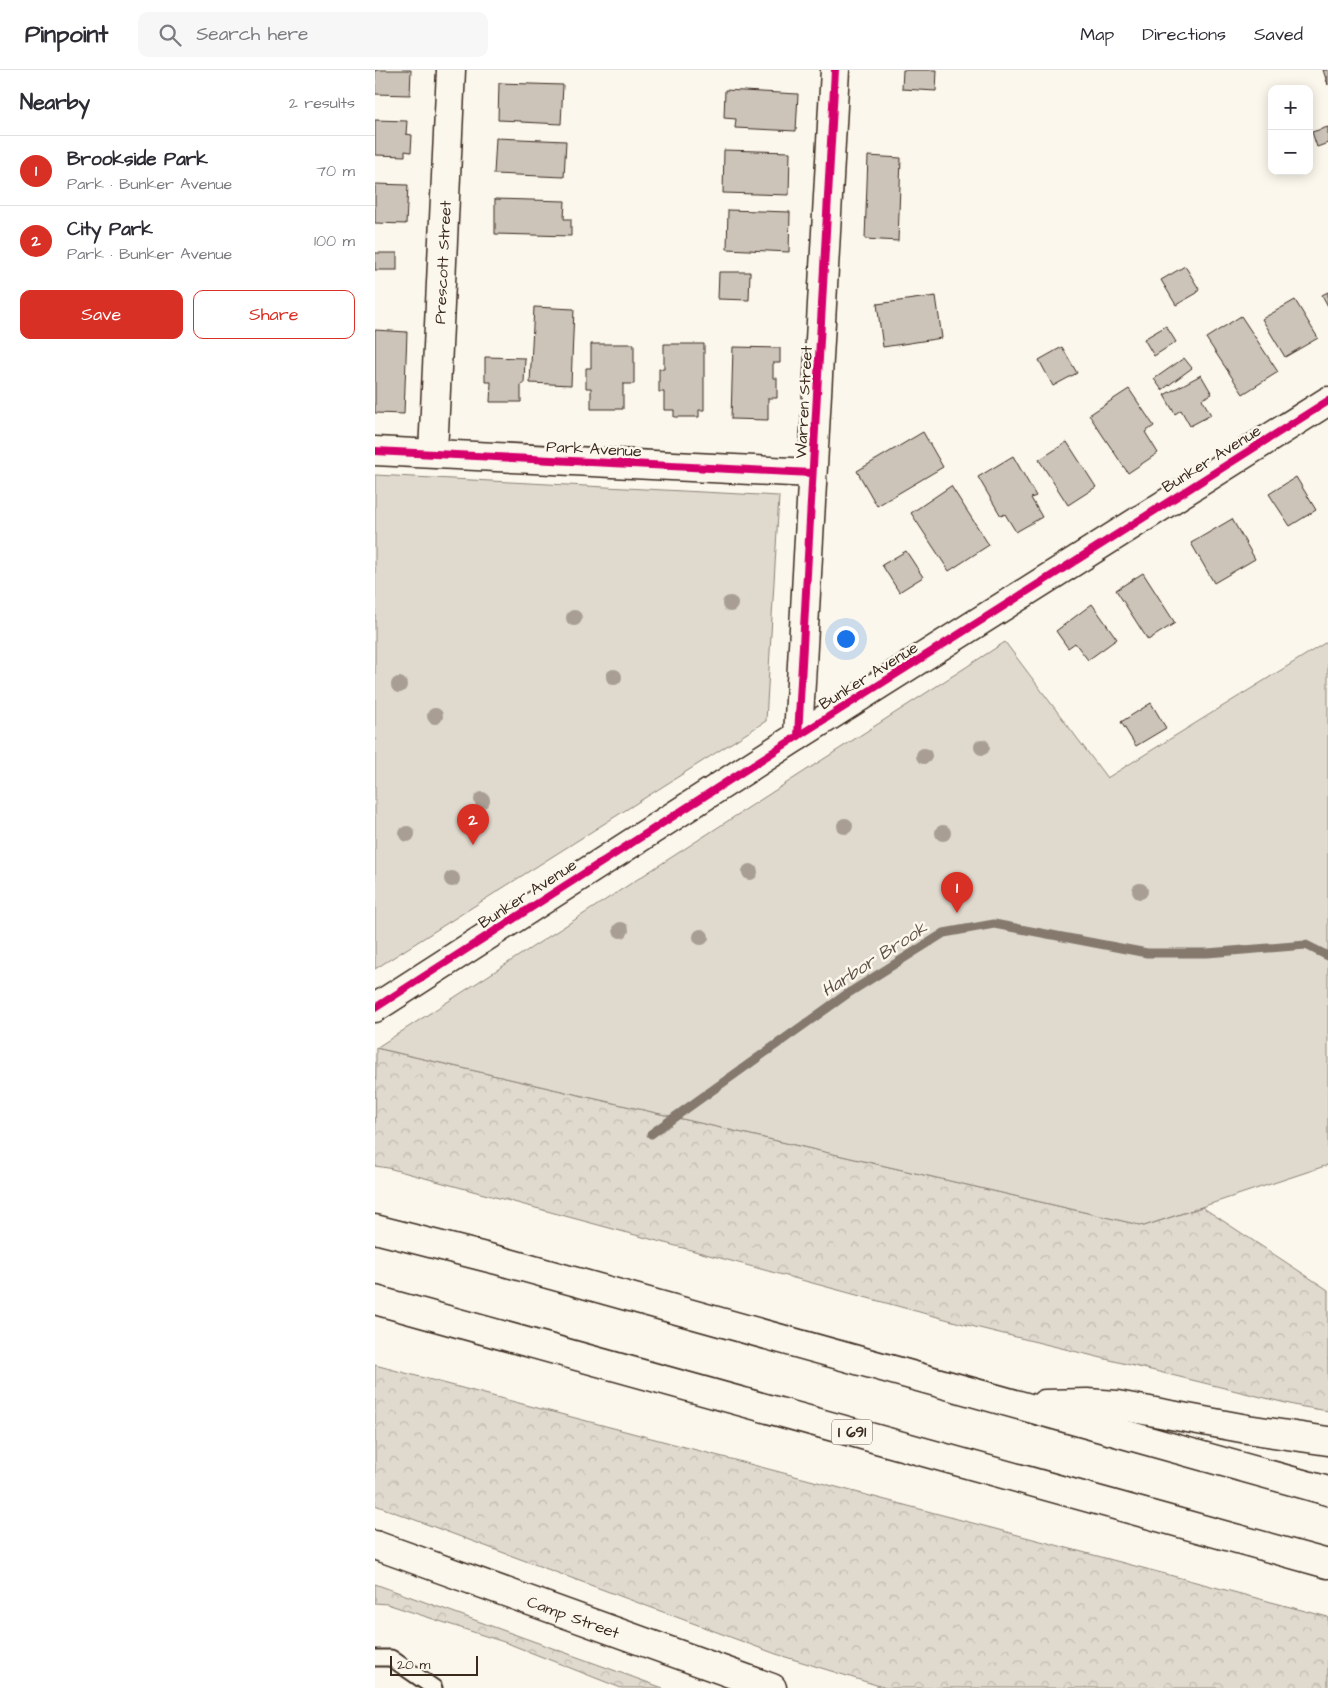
<!DOCTYPE html>
<meta charset="utf-8">
<style>
:root{--surface:#fff;--page:#f7f7f7;--text:#2b2b33;--muted:#7c7c81;--line:#e1e1e2;--accent:#d93025}
body{margin:0;font-family:"Architects Daughter",sans-serif;background:var(--page);color:var(--text)}
.controls{position:absolute;right:15px;top:15px;display:grid;overflow:hidden;border-radius:10px;box-shadow:0 2px 12px #0003}
.controls button{width:45px;height:45px;display:grid;place-items:center;padding:0;border:0;border-bottom:1px solid var(--line);background:var(--surface);color:var(--text);font:25px sans-serif}
.scale{position:absolute;left:15px;bottom:12px;width:88px;box-sizing:border-box;padding-left:5px;border:2px solid #3b2a1e;border-top:0;font-size:14px;line-height:18px;white-space:nowrap;color:#3b2a1e;-webkit-text-stroke:4px #fbf7ec;paint-order:stroke}
.you{position:absolute;left:470px;top:568px;width:18px;height:18px;margin:-12px;border:4px solid #fff;border-radius:50%;background:#1a73e8;box-shadow:0 0 0 8px #1a73e833}
.badge{display:grid;place-items:center;width:32px;height:32px;border-radius:50%;background:var(--accent);color:#fff;font-size:16px;font-weight:700}
.pin{position:absolute;translate:-50% -41px;filter:drop-shadow(0 1px 2px #0008)}
.pin::after{content:'';position:absolute;top:26px;width:18px;height:15px;background:inherit;clip-path:polygon(0 0,100% 0,50% 100%)}
.list{margin:0;padding:0;list-style:none}
h2{display:flex;justify-content:space-between;align-items:center;height:65px;margin:0;padding:0 20px;font-size:21px}
h2 small{font-size:16px;font-weight:400;color:var(--muted)}
.list li{display:grid;grid-template-columns:32px 1fr auto;gap:15px;align-items:center;box-sizing:border-box;height:70px;padding:0 20px;border-top:1px solid var(--line)}
.list b{display:block;font-size:19px;white-space:nowrap}
.list p{margin:0;font-size:16px;white-space:nowrap;color:var(--muted)}
.list em{font-size:16px;font-style:normal;color:var(--muted)}
.actions{display:flex;gap:10px;padding:15px 20px}
.actions a{flex:1;padding:11px 0;border:1px solid var(--accent);border-radius:10px;text-align:center;font-size:18px;color:var(--accent)}
.actions .main{background:var(--accent);color:#fff}
.icon{flex:none;width:28px;height:28px;fill:none;stroke:currentColor;stroke-width:2;stroke-linecap:round;stroke-linejoin:round}
.map{position:relative;flex:none;width:953px;height:1618px;overflow:hidden}
header{display:flex;align-items:center;gap:30px;box-sizing:border-box;height:70px;padding:0 25px;background:var(--surface);border-bottom:1px solid var(--line)}
header strong{font-size:24px}
nav{display:flex;gap:28px;margin-inline-start:auto;font-size:18px}
.search{width:350px;height:45px;background:var(--page);display:flex;align-items:center;gap:12px;box-sizing:border-box;padding:0 18px;border-radius:10px;color:var(--muted);font-size:19px}
main{display:flex}
aside{flex:1;background:var(--surface)}
.map>svg:first-child{display:block}
.forest{fill:url(#forest-crowns);stroke:#8d8276}
.park{fill:#dfd9ce;stroke:#8d8276}
.lines{fill:none;stroke-linecap:round;stroke-linejoin:round}
.stream{stroke:#85796d;stroke-width:9}
.building{fill:#ccc4b9;stroke:#3b2a1e}
.lane-casing{stroke:#3b2a1e;stroke-width:19}
.street-casing{stroke:#3b2a1e;stroke-width:31}
.secondary-casing{stroke:#3b2a1e;stroke-width:31}
.highway-casing{stroke:#3b2a1e;stroke-width:31}
.lane{stroke:#fbf7ec;stroke-width:15}
.street{stroke:#fbf7ec;stroke-width:28}
.secondary{stroke:#fbf7ec;stroke-width:28}
.highway{stroke:#fbf7ec;stroke-width:28}
.cycleway-casing{stroke:#fbf7ec;stroke-width:11}
.cycleway{stroke:#d6006c;stroke-width:8}
.tree{fill:#a89e93}
.labels{text-anchor:middle;stroke-width:5;stroke-linejoin:round;paint-order:stroke}
.shield{fill:#fbf7ec;stroke:#75685c;stroke-width:1}
.shield-label{font-size:15px;font-weight:bold;fill:#3b2a1e}
.street-label{font-size:16px;fill:#3b2a1e;stroke:#fbf7ec}
.water-label{font-size:18px;font-style:italic;fill:#605246;stroke:#fbf7ec}
</style>
<header>
<strong>Pinpoint</strong>
<div class="search"><svg class="icon" aria-label="search" viewBox="0 0 24 24"><circle cx="10" cy="10" r="6"/><path d="M15 15l6 6"/></svg>Search here</div>
<nav><a>Map</a><a>Directions</a><a>Saved</a></nav>
</header>
<main>
<aside>
<h2>Nearby<small>2 results</small></h2>
<ul class="list">
<li><span class="badge">1</span><div><b>Brookside Park</b><p>Park · Bunker Avenue</p></div><em>70 m</em></li>
<li><span class="badge">2</span><div><b>City Park</b><p>Park · Bunker Avenue</p></div><em>100 m</em></li>
</ul>
<div class="actions"><a class="main">Save</a><a>Share</a></div>
</aside>
<div class="map">
<svg width="953" height="1618" viewBox="0 0 953 1618">
<defs>
<pattern id="forest-crowns" width="20" height="18" patternUnits="userSpaceOnUse" patternTransform="scale(1.25)"><rect width="20" height="18" fill="#dfd9ce"/><path d="M2 6a3 3 0 1 1 6 0M12 15a3 3 0 1 1 6 0" fill="none" stroke="#c0bab0"/></pattern>
</defs>
<rect width="100%" height="100%" fill="#fbf7ec"/>
<filter id="ink" filterUnits="userSpaceOnUse"><feTurbulence type="fractalNoise" baseFrequency=".02" numOctaves="2"/><feDisplacementMap in="SourceGraphic" scale="10" xChannelSelector="R" yChannelSelector="G"/><feConvolveMatrix kernelMatrix="1 2 1 2 8 2 1 2 1" color-interpolation-filters="sRGB"/></filter>
<g filter="url(#ink)">
<g class="forest">
<polygon points="1,978 769,1156 827,1137 953,1220 953,1341 923,1336 596,1256 13,1098 0,1096"/>
<polygon points="0,1295 953,1547 953,1618 511,1618 401,1584 0,1435"/>
<polygon points="0,1514 288,1618 246,1618 132,1573 12,1534 0,1533"/>
</g>
<g class="park">
<polygon points="0,405 404,426 391,651 0,899"/>
<polygon points="953,571 953,1095 769,1156 1,978 630,572 732,708"/>
</g>
<g class="lines">
<polyline class="stream" points="276,1064 472,924 569,863 619,854 772,883 832,883 931,875 953,886"/>
</g>
<g class="building">
<polygon points="0,0 36,0 35,25 0,24"/>
<polygon points="528,0 562,0 561,21 527,19"/>
<polygon points="948,0 953,0 953,15"/>
<polygon points="124,13 188,15 186,54 146,52 146,51 123,50"/>
<polygon points="350,20 423,24 421,61 360,58 361,49 349,48"/>
<polygon points="0,50 32,51 31,64 37,65 36,82 30,81 30,86 0,85"/>
<polygon points="953,57 953,73 942,77 937,62"/>
<polygon points="121,68 191,71 189,107 119,104"/>
<polygon points="349,80 415,82 414,125 348,123"/>
<polygon points="493,86 526,88 523,171 490,169"/>
<polygon points="0,114 33,115 31,154 0,153"/>
<polygon points="120,129 190,131 189,149 196,149 196,166 120,164"/>
<polygon points="353,140 415,142 414,182 352,179"/>
<rect x="0" y="183" width="22" height="17"/>
<polygon points="810,196 824,219 822,223 801,235 786,210"/>
<polygon points="344,202 375,202 374,230 343,229"/>
<polygon points="953,222 953,236 947,225"/>
<polygon points="561,226 567,268 508,277 502,234"/>
<polygon points="920,230 943,268 910,287 887,249"/>
<polygon points="159,237 199,239 196,315 155,313"/>
<polygon points="866,246 903,302 868,324 831,268"/>
<polygon points="791,256 801,272 779,286 769,269"/>
<polygon points="0,260 32,262 29,344 0,343"/>
<polygon points="216,274 259,274 259,314 248,314 248,339 216,339 216,318 211,318 211,298 216,298"/>
<polygon points="289,274 329,274 329,340 324,340 324,347 299,347 299,340 289,340 289,322 284,322 284,299 289,299"/>
<polygon points="358,277 405,278 405,293 398,293 398,308 402,308 402,328 393,328 393,350 356,349"/>
<polygon points="687,277 702,303 678,316 664,290"/>
<polygon points="110,287 150,288 149,314 146,314 146,332 115,332 116,312 110,312"/>
<polygon points="809,288 817,298 787,320 779,309"/>
<polygon points="826,305 837,324 827,329 836,345 815,356 806,340 800,344 789,325"/>
<polygon points="754,319 779,356 770,362 783,383 753,403 714,345"/>
<polygon points="548,362 568,397 502,436 482,401"/>
<polygon points="692,372 721,417 693,435 664,390"/>
<polygon points="638,386 661,426 656,428 667,447 641,462 630,444 626,446 603,407"/>
<polygon points="921,407 941,440 915,456 894,424"/>
<polygon points="576,416 614,475 574,501 536,443"/>
<polygon points="857,449 880,489 839,513 816,473"/>
<polygon points="531,481 548,507 524,522 507,495"/>
<polygon points="768,503 800,553 773,570 741,520"/>
<polygon points="717,534 742,569 713,590 700,573 693,578 681,561"/>
<polygon points="776,633 791,658 761,676 746,652"/>
</g>
<g class="lines">
<g class="lane-casing">
<polyline id="lane" points="0,1588 16,1588 59,1618"/>
</g>
<g class="street-casing">
<g id="street">
<polyline points="0,381 437,403"/>
<path id="s1" d="M58,383L76,0"/>
<polyline points="423,666 460,0"/>
</g>
</g>
<g class="secondary-casing">
<g id="secondary">
<polyline points="0,938 423,666 953,331"/>
<path id="s2" d="M0,1475L397,1618"/>
</g>
</g>
<g class="highway-casing">
<g id="highway">
<polyline points="0,1159 126,1191 953,1421"/>
<polyline points="0,1230 953,1494"/>
<polyline points="670,1334 712,1333 742,1335 872,1359 953,1371"/>
</g>
</g>
<use href="#lane" class="lane"/>
<use href="#street" class="street"/>
<use href="#secondary" class="secondary"/>
<use href="#highway" class="highway"/>
<g class="cycleway-casing">
<g id="cycleway">
<polyline points="0,381 437,403"/>
<polyline points="423,666 460,0"/>
<polyline points="0,938 423,666 953,331"/>
</g>
</g>
<use href="#cycleway" class="cycleway"/>
</g>
<g class="tree">
<circle cx="355" cy="534" r="8"/>
<circle cx="199" cy="548" r="8"/>
<circle cx="239" cy="607" r="8"/>
<circle cx="24" cy="615" r="8"/>
<circle cx="60" cy="646" r="8"/>
<circle cx="607" cy="677" r="8"/>
<circle cx="549" cy="686" r="8"/>
<circle cx="107" cy="730" r="8"/>
<circle cx="470" cy="756" r="8"/>
<circle cx="568" cy="763" r="8"/>
<circle cx="32" cy="764" r="8"/>
<circle cx="375" cy="802" r="8"/>
<circle cx="77" cy="809" r="8"/>
<circle cx="765" cy="821" r="8"/>
<circle cx="246" cy="860" r="8"/>
<circle cx="326" cy="867" r="8"/>
</g>
</g>
<g class="labels">
<rect class="shield" x="457" y="1349.5" width="40" height="25" rx="4"/>
<g class="shield-label">
<text x="477" y="1367">I 691</text>
</g>
<g class="street-label">
<text dy="6" stroke="none"><textPath href="#s1" startOffset="191">Prescott Street</textPath></text>
<text transform="translate(428 332) rotate(-87)" y="6">Warren Street</text>
<text transform="translate(219 378) rotate(3)" y="6">Park Avenue</text>
<text transform="translate(836 388) rotate(-32)" y="6">Bunker Avenue</text>
<text transform="translate(493 605) rotate(-32)" y="6">Bunker Avenue</text>
<text transform="translate(152 823) rotate(-33)" y="6">Bunker Avenue</text>
<text dy="6" stroke="none"><textPath href="#s2" startOffset="211">Camp Street</textPath></text>
</g>
<g class="water-label">
<text transform="translate(499 889) rotate(-33)" y="6">Harbor Brook</text>
</g>
</g>
</svg>
<div class="controls">
<button>+</button>
<button>−</button>
</div>
<div class="scale">20 m</div>
<div class="you"></div>
<div class="pin badge" style="left:582px;top:843px">1</div>
<div class="pin badge" style="left:98px;top:775px">2</div>
</div>
</main>
